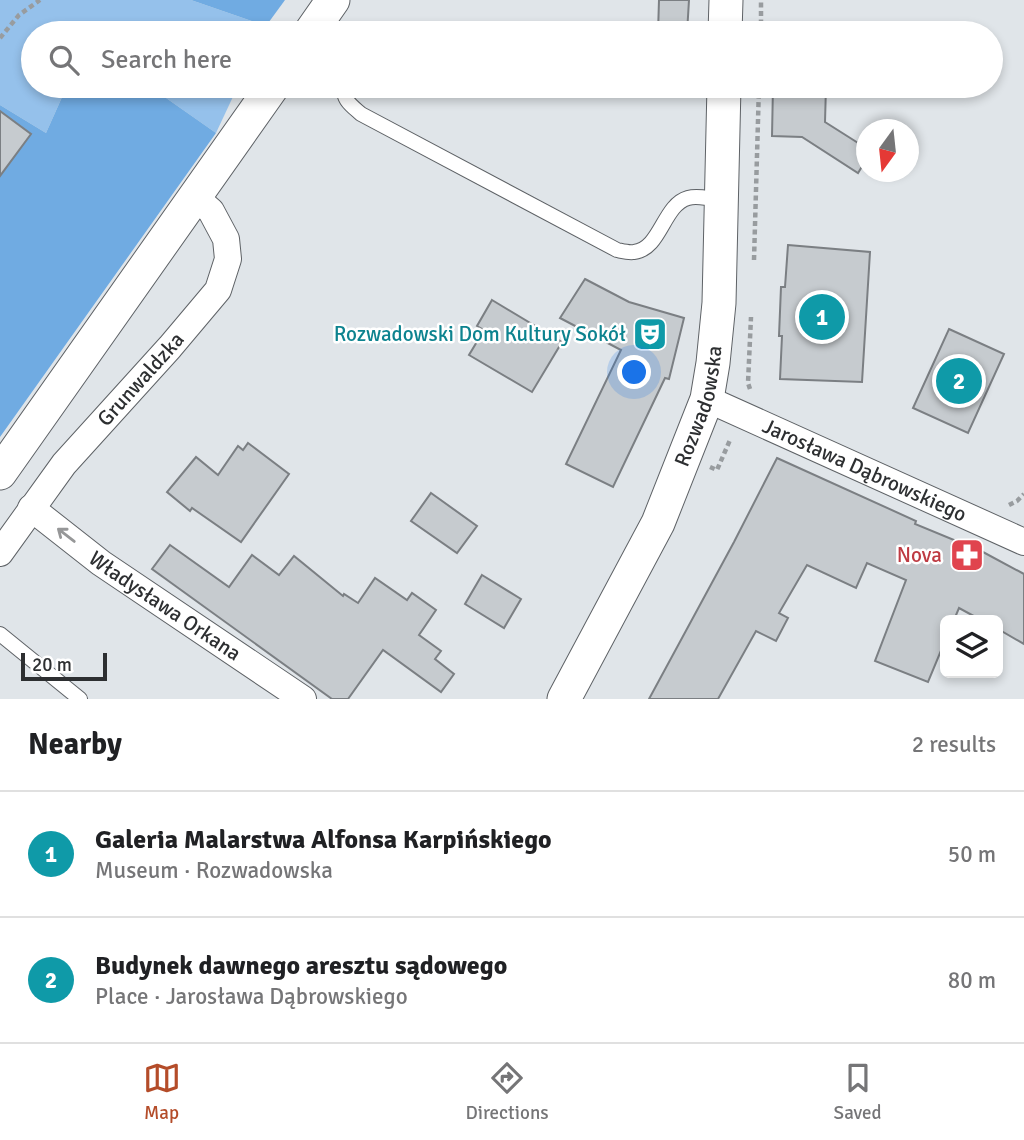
<!DOCTYPE html>
<meta charset="utf-8">
<style>
:root{--surface:#fff;--page:#f6f6f6;--text:#202124;--muted:#757577;--line:#e0e0e0;--accent:#b44c29}
body{margin:0;font-family:Signika,sans-serif;background:var(--page);color:var(--text)}
.controls{position:absolute;right:21px;bottom:21px;display:grid;overflow:hidden;border-radius:10px;box-shadow:0 4px 10px #0003}
.controls button{width:63px;height:63px;display:grid;place-items:center;padding:0;border:0;border-bottom:2px solid var(--line);background:var(--surface);color:var(--text);font:35px sans-serif}
.compass{position:absolute;left:856px;top:119px;width:63px;height:63px;border-radius:50%;background:var(--surface);box-shadow:0 4px 10px #0003;rotate:195deg}
.scale{position:absolute;left:21px;bottom:18px;width:86px;box-sizing:border-box;padding-left:7px;border:4px solid #2d2f31;border-top:0;font-size:19px;line-height:24px;white-space:nowrap;color:#2d2f31;-webkit-text-stroke:5px #fff;paint-order:stroke}
.you{position:absolute;left:635px;top:373px;width:24px;height:24px;margin:-18px;border:5px solid #fff;border-radius:50%;background:#1a73e8;box-shadow:0 0 0 10px #1a73e833}
.badge{display:grid;place-items:center;width:46px;height:46px;border-radius:50%;background:var(--accent);color:#fff;font-size:23px;font-weight:700}
.pin{position:absolute;translate:-50% -50%;border:4px solid #fff;box-shadow:0 2px 7px #0006}
.list{margin:0;padding:0;list-style:none}
h2{display:flex;justify-content:space-between;align-items:center;height:91px;margin:0;padding:0 28px;font-size:30px}
h2 small{font-size:23px;font-weight:400;color:var(--muted)}
.list li{display:grid;grid-template-columns:46px 1fr auto;gap:21px;align-items:center;box-sizing:border-box;height:126px;padding:0 28px;border-top:2px solid var(--line)}
.list b{display:block;font-size:26px;white-space:nowrap}
.list p{margin:0;font-size:23px;white-space:nowrap;color:var(--muted)}
.list em{font-size:23px;font-style:normal;color:var(--muted)}
.icon{flex:none;width:38px;height:38px;fill:none;stroke:currentColor;stroke-width:2;stroke-linecap:round;stroke-linejoin:round}
.map{position:relative;flex:none;width:1024px;height:699px;overflow:hidden}
.search{position:absolute;background:var(--surface);box-shadow:0 4px 10px #0003;left:21px;right:21px;top:21px;height:77px;display:flex;align-items:center;gap:18px;box-sizing:border-box;padding:0 24px;border-radius:38px;color:var(--muted);font-size:26px}
.sheet{height:343px;background:var(--surface)}
nav{display:flex;justify-content:space-around;align-items:center;box-sizing:border-box;height:98px;border-top:2px solid var(--line);background:var(--surface);font-size:19px;color:var(--muted)}
nav a{display:grid;justify-items:center;gap:4px}
nav .on{color:var(--accent)}
.map>svg:first-child{display:block}
.green{fill:#95c1eb}
.forest{fill:#70abe2}
.building{fill:#c6cbcf;stroke:#7b7f83;stroke-width:2}
.lines{fill:none;stroke-linecap:round;stroke-linejoin:round}
.service-casing{stroke:#5e6266;stroke-width:16}
.minor-casing{stroke:#5e6266;stroke-width:28}
.tertiary-casing{stroke:#5e6266;stroke-width:35}
.path{stroke:#989c9f;stroke-width:4.5;stroke-dasharray:5 3.5;stroke-linecap:butt}
.service{stroke:#fff;stroke-width:14}
.minor{stroke:#fff;stroke-width:26}
.tertiary{stroke:#fff;stroke-width:33}
.oneway{stroke:#969798}
.labels{text-anchor:middle;stroke-width:5;stroke-linejoin:round;paint-order:stroke}
.culture-label{font-size:21px;fill:#0d838f;stroke:#fff;text-anchor:end}
.street-label{font-size:21px;fill:#2d2f31;stroke:#fff}
.health-label{font-size:21px;fill:#be3a42;stroke:#fff;text-anchor:end}
</style>
<div class="map">
<svg width="1024" height="699" viewBox="0 0 1024 699">
<rect width="100%" height="100%" fill="#e0e5e9"/>
<g class="green">
<polygon points="0,0 191,0 266,26 262,33 33,33 33,86 67,86 46,133 0,105"/>
<polygon points="149,86 238,86 216,133"/>
</g>
<g class="forest">
<polygon points="191,0 285,0 266,26"/>
<polygon points="67,86 149,86 216,133 0,437 0,105 46,133"/>
</g>
<g class="building">
<polygon points="659,0 689,0 687,33 658,33"/>
<polygon points="773,86 826,86 825,122 866,148 866,160 858,173 802,137 772,136"/>
<polygon points="0,111 31,134 0,176"/>
<polygon points="788,245 870,252 862,382 780,379 782,336 779,336 781,287 785,287"/>
<polygon points="585,279 629,302 684,318 669,379 665,378 613,487 566,464 621,350 560,318"/>
<polygon points="492,300 562,342 532,392 469,355 484,330 477,326"/>
<polygon points="949,329 1004,354 968,433 913,408"/>
<polygon points="248,443 289,474 241,542 192,508 190,511 167,492 196,457 218,475 238,446 243,450"/>
<polygon points="777,458 916,521 915,524 983,552 1024,574 1024,644 998,629 998,620 981,620 959,608 954,620 945,620 945,641 928,682 875,661 906,580 867,563 856,588 807,565 779,613 788,618 776,641 756,631 718,699 649,699 734,542"/>
<polygon points="431,493 477,526 457,553 411,521"/>
<polygon points="170,545 229,587 252,555 279,575 294,556 343,596 344,594 358,603 375,578 407,600 412,593 436,610 419,635 441,651 435,659 454,674 441,692 383,650 348,699 332,699 152,569"/>
<polygon points="482,575 521,599 504,628 465,604"/>
</g>
<g class="lines">
<g class="service-casing">
<g id="service">
<polyline points="321,18 339,33"/>
<path d="M345,86C341,99 352,106 361,114L617,250C622,251 629,253 634,252C661,249 663,205 688,198C698,195 712,199 722,201"/>
<polyline points="0,634 80,699"/>
</g>
</g>
<g class="minor-casing">
<g id="minor">
<path id="s1" d="M707,399L1024,542"/>
<path id="s2" d="M31,508L101,563L303,699"/>
<path id="s3" d="M0,553L64,464L170,347L218,290L228,259L226,239L211,211L195,197"/>
</g>
</g>
<g class="tertiary-casing">
<g id="tertiary">
<polyline points="310,33 333,0"/>
<polyline points="725,33 726,0"/>
<polyline points="0,473 273,86"/>
<path id="s4" d="M564,699L658,523L707,399L713,363L719,303L724,86"/>
</g>
</g>
<g class="path">
<polyline points="761,33 761,0"/>
<polyline points="0,38 19,15 40,0"/>
<polyline points="754,260 759,86"/>
<polyline points="750,389 748,383 751,317"/>
<polyline points="710,467 717,470 730,440"/>
<polyline points="1009,505 1017,501 1024,494"/>
</g>
<use href="#service" class="service"/>
<use href="#minor" class="minor"/>
<use href="#tertiary" class="tertiary"/>
</g>
<defs><path id="oneway-shaft" d="M-6 0H5M1.5-3L5.5 0L1.5 3" fill="none" stroke-width="1.6" stroke-linecap="round" stroke-linejoin="round" transform="scale(1.75)"/></defs>
<use class="oneway" href="#oneway-shaft" transform="translate(66 535) rotate(-142)"/>
<defs>
<g id="theatre-square" transform="scale(1.75)"><rect x="-9" y="-9" width="18" height="18" rx="4" fill="#0f9aa8" stroke="#fff"/><path d="M-5-5.5Q0-4 5-5.5V0Q5 5 0 6Q-5 5-5 0ZM-3.3-2.5H-1v1.5H-3.3ZM1-2.5H3.3v1.5H1ZM-2.8 1Q0 5.5 2.8 1Z" fill="#fff"/></g>
<g id="pharmacy-square" transform="scale(1.75)"><rect x="-9" y="-9" width="18" height="18" rx="4" fill="#e0444e" stroke="#fff"/><path d="M-2-6h4v4h4v4h-4v4h-4v-4h-4v-4h4Z" fill="#fff"/></g>
</defs>
<g fill-rule="evenodd">
<use href="#theatre-square" x="650" y="334"/>
<use href="#pharmacy-square" x="967" y="555"/>
</g>
<g class="labels">
<g class="culture-label">
<text x="626" y="341">Rozwadowski Dom Kultury Sokół</text>
</g>
<g class="street-label">
<text dy="7" stroke="none"><textPath href="#s3" startOffset="224">Grunwaldzka</textPath></text>
<text dy="7" stroke="none"><textPath href="#s4" startOffset="324">Rozwadowska</textPath></text>
<text dy="7" stroke="none"><textPath href="#s1" startOffset="173">Jarosława Dąbrowskiego</textPath></text>
<text dy="7" stroke="none"><textPath href="#s2" startOffset="166">Władysława Orkana</textPath></text>
</g>
<g class="health-label">
<text x="942" y="562">Nova</text>
</g>
</g>
</svg>
<div class="controls">
<button><svg class="icon" aria-label="layers" viewBox="0 0 24 24"><path d="M12 4l9 5-9 5-9-5zM3 14l9 5 9-5"/></svg></button>
</div>
<svg class="compass" viewBox="-18 -18 36 36"><path d="M0-13l5 13h-10z" fill="#e53935"/><path d="M0 13l5-13h-10z" fill="#757577"/></svg>
<div class="scale">20 m</div>
<div class="you"></div>
<div class="pin badge" style="left:822px;top:317px;background:#0f9aa8">1</div>
<div class="pin badge" style="left:959px;top:381px;background:#0f9aa8">2</div>
<div class="search"><svg class="icon" aria-label="search" viewBox="0 0 24 24"><circle cx="10" cy="10" r="6"/><path d="M15 15l6 6"/></svg>Search here</div>
</div>
<section class="sheet">
<h2>Nearby<small>2 results</small></h2>
<ul class="list">
<li><span class="badge" style="background:#0f9aa8">1</span><div><b>Galeria Malarstwa Alfonsa Karpińskiego</b><p>Museum · Rozwadowska</p></div><em>50 m</em></li>
<li><span class="badge" style="background:#0f9aa8">2</span><div><b>Budynek dawnego aresztu sądowego</b><p>Place · Jarosława Dąbrowskiego</p></div><em>80 m</em></li>
</ul>
</section>
<nav>
<a class="on"><svg class="icon" aria-label="map" viewBox="0 0 24 24"><path d="M3 6l6-2 6 2 6-2v14l-6 2-6-2-6 2zM9 4v14M15 6v14"/></svg>Map</a>
<a><svg class="icon" aria-label="directions" viewBox="0 0 24 24"><path d="M12 3l9 9-9 9-9-9zM9 14v-3h6M13 9l2 2-2 2"/></svg>Directions</a>
<a><svg class="icon" aria-label="saved" viewBox="0 0 24 24"><path d="M7 4h10v16l-5-4-5 4z"/></svg>Saved</a>
</nav>
